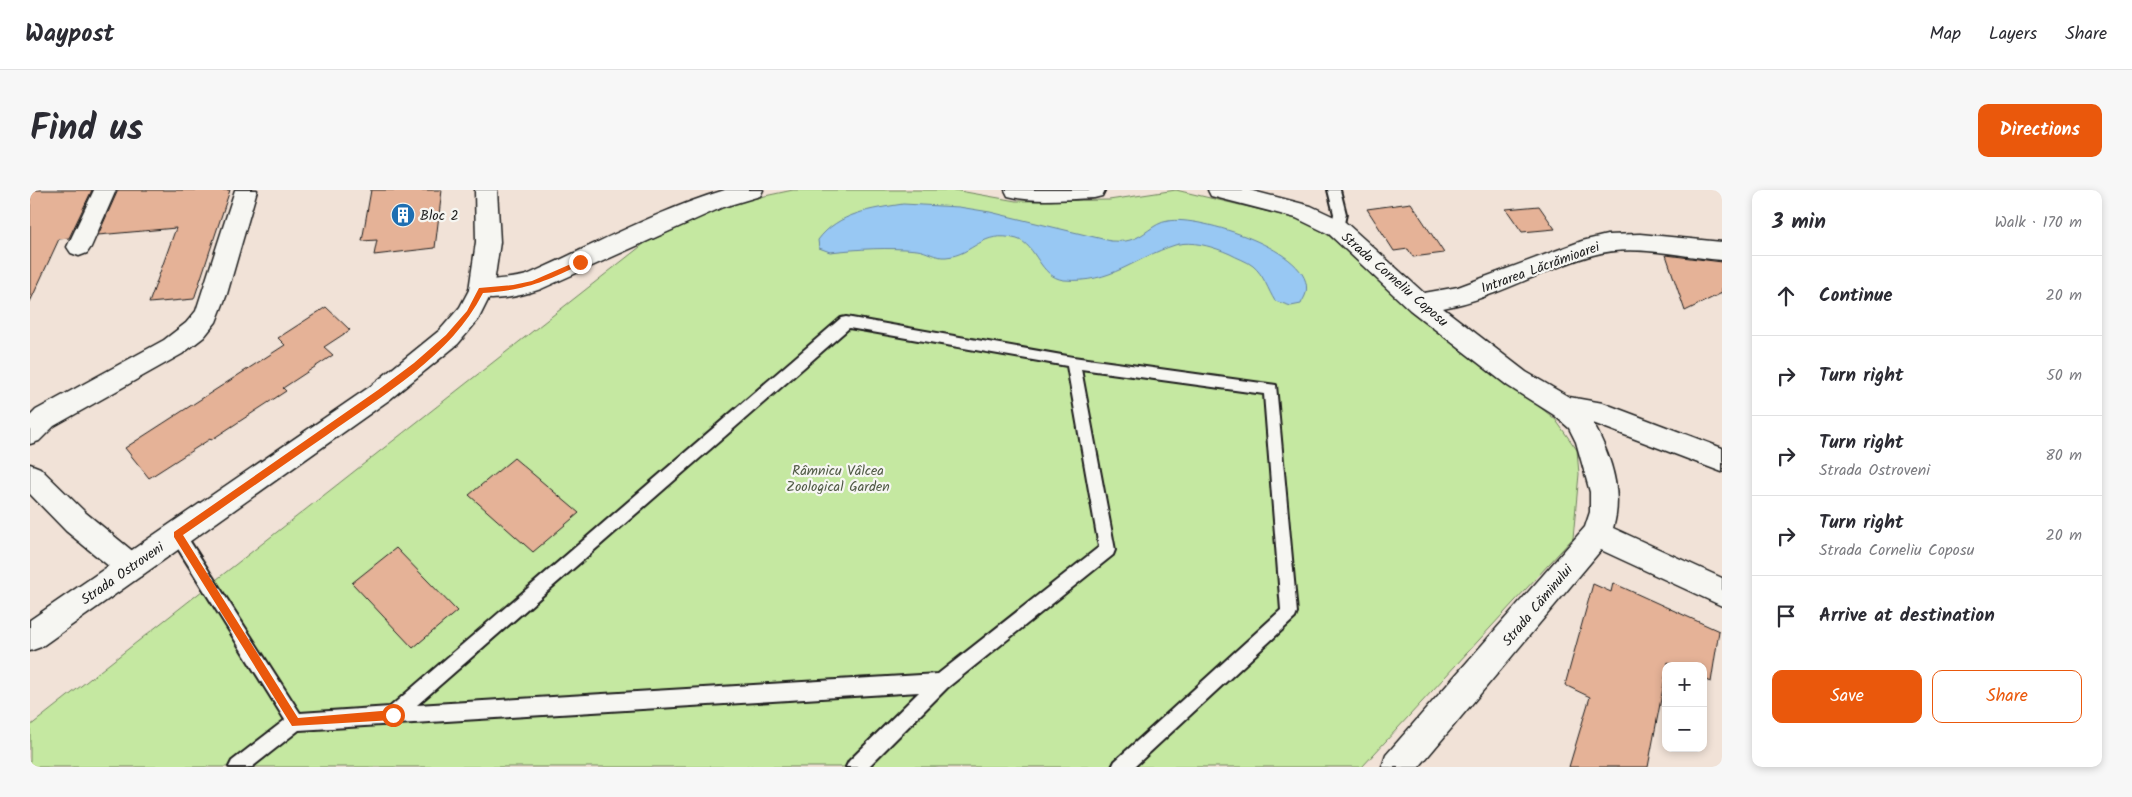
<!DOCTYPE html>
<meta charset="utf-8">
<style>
:root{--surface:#fff;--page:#f7f7f7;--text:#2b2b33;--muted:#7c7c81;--line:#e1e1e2;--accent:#ea580c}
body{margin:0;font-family:Kalam,sans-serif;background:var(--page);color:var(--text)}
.controls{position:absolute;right:15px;bottom:15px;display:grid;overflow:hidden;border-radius:10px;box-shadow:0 2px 8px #0003}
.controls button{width:45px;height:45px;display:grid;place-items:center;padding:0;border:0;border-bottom:1px solid var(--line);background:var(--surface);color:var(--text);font:25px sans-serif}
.stop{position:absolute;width:15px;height:15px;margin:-11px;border:4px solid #ea580c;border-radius:50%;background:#fff}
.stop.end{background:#ea580c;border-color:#fff;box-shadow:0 1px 5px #0008}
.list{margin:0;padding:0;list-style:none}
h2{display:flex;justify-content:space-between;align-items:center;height:65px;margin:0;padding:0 20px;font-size:21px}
h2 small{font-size:16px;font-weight:400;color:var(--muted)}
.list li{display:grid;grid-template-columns:32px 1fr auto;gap:15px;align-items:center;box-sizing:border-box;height:80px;padding:0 20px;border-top:1px solid var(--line)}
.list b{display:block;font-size:19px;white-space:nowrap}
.list p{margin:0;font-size:16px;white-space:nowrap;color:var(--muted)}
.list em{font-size:16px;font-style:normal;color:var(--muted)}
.actions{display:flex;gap:10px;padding:15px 20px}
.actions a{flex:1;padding:11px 0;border:1px solid var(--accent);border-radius:10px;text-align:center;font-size:18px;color:var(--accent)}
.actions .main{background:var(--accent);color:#fff}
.icon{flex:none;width:28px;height:28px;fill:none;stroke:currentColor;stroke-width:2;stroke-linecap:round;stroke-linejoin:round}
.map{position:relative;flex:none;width:1692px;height:577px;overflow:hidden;border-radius:10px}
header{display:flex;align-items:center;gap:30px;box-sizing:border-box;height:70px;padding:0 25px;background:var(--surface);border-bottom:1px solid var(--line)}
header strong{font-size:24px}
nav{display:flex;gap:28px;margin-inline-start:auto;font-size:18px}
.intro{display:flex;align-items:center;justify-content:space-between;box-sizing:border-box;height:120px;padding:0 30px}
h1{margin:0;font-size:35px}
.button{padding:12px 22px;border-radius:10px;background:var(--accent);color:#fff;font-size:18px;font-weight:700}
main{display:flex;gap:30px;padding:0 30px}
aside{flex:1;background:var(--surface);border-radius:10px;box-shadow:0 2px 8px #0003}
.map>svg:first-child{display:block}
.green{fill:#c5e8a1;stroke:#70825e}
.water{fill:#98c8f3;stroke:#66839d}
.building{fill:#e5b297;stroke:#1c1c1c}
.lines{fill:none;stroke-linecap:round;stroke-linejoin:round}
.lane-casing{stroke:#1c1c1c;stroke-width:4}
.street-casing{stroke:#1c1c1c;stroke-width:3}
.secondary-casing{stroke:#1c1c1c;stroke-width:3}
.lane{fill:#f6f6f2;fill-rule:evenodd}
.street{fill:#f6f6f2;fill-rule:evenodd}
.secondary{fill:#f6f6f2;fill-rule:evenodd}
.route{fill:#ea580c}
.labels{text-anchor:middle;stroke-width:4.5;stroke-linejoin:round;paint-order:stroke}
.poi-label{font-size:14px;fill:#1c1c1c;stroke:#f6f6f2;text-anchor:start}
.street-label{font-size:14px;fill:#1c1c1c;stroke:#f6f6f2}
.park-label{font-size:14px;fill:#4f5944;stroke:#f6f6f2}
</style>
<header>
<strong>Waypost</strong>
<nav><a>Map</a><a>Layers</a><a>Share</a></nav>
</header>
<div class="intro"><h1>Find us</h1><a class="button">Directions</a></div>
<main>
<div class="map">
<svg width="1692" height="577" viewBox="0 0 1692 577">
<rect width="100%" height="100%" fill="#f1e2d7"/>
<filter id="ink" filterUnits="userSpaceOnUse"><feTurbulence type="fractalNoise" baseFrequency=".02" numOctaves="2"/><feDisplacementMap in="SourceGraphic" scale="10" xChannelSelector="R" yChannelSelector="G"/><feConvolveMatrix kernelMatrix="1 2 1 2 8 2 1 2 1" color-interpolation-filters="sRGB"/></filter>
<g filter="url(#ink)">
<polygon class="green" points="763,0 924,0 986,11 1079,10 1146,0 1282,32 1438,161 1525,229 1547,260 1549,284 1543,348 1332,577 0,577 0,536 615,53 702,13"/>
<path class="water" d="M873,14L929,17L960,22L1081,51C1087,51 1095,52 1100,50C1114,47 1123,33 1138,31C1168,25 1286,61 1276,103C1275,107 1272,111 1271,114L1261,116L1245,111C1238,100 1234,85 1223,76C1217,71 1207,68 1200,64C1184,57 1162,50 1145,55C1104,68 1081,94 1034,90C1009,87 1007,55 987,49C951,39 944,65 916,67C905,68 897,61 887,60C858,57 828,59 800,62L789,58L788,50C808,23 841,19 873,14Z"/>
<g class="building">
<polygon points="0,0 62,0 39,48 29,49 0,112"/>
<polygon points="88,0 200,0 164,109 119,113 146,38 68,45"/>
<polygon points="341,0 412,0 405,58 344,65 347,50 332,51"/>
<polygon points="1381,13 1414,63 1383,67 1378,59 1364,61 1337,19"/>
<polygon points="1509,16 1525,39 1492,42 1476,19"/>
<polygon points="1636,65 1692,72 1692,103 1655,121"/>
<polygon points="296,117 320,140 294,157 303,165 253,198 256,201 181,250 180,249 119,288 95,258 255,155 248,148"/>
<polygon points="484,268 549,323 503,362 439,305"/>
<polygon points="366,358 427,421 383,458 322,393"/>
<polygon points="1583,393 1689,441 1681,492 1673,488 1673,476 1646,476 1638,472 1618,577 1539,577 1560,507 1535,495 1563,394 1581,402"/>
</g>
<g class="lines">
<g class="lane-casing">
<g id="lane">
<polygon points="1298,0 1310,0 1316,24 1313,38 1307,43 1301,38 1304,24"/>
<path d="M816,127L1043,167L1246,195L1267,423L1265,428L1104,577H1082L1085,571L1251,420L1234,204L1051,179L1085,360L1083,365L917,498L838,577H816L819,571L889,502L269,540L222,577H199L202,571L255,530L142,349L139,344L142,339L147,337L152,339L270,523L360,517L811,128ZM819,138L1037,176L1069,357L908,484L387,515Z"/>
</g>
</g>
<g class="street-casing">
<g id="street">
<polygon points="64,0 86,0 61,57 57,63 49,66 41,63 37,57"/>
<polygon points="205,0 227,0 197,104 186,132 174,147 152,164 24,236 9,251 0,254 0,226 6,220 134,150 156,133 166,121"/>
<path d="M695,0H733L730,6L693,17L511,99C490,106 464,113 442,106L439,100L442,94C460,88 479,90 497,85C560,57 630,19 695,0Z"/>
<path d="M975,0H1075L1072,6L1064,8C1036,9 1005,13 978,6Z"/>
<path d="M1178,0H1219L1281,16L1315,32L1394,103L1428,97L1552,51L1577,45L1610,44L1692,52V70C1651,67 1604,53 1563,65C1512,79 1465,109 1413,118L1496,182L1539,207L1573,213L1692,258V282L1563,233C1580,264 1594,303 1583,338L1692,388V416L1571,360L1389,577H1352L1356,565L1555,337L1560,322V302L1546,252L1539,238L1524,225L1478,196L1380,120L1299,44L1266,28L1181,6Z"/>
<polygon points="0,274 10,278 56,323 111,368 116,377 111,386 101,390 91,386 36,341 0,304"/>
</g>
</g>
<g class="secondary-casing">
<polygon id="secondary" points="445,0 467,0 470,52 463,100 448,130 428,154 359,210 11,457 0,461 0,430 341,196 410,140 430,117 439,100 446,52"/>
</g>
<use href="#lane" class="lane"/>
<use href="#street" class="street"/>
<use href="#secondary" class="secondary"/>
</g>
</g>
<path class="route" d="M550,70L553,72L552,74C514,92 496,100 453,103C421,166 353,205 297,245C249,278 201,312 153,345L268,528L363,520L368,525L363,530L262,536L144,347V342L348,200L384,173L416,145L437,121L449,98L483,95L502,91Z"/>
<defs>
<g id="building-disc" transform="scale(1.25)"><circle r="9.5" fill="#1f6fb2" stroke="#f6f6f2"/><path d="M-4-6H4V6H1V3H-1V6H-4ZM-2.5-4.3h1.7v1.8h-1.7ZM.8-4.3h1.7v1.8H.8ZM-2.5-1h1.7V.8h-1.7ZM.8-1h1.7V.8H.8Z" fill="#fff"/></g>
</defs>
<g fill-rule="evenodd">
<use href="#building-disc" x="373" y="25"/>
</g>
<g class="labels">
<g class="poi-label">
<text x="390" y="30">Bloc 2</text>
</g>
<g class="street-label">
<text transform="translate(1510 77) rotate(-20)" y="5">Intrarea Lăcrămioarei</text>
<text transform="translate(1365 89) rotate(41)" y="5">Strada Corneliu Coposu</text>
<text transform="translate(92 383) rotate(-35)" y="5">Strada Ostroveni</text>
<text transform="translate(1507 415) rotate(-50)" y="5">Strada Căminului</text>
</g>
<g class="park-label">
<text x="808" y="285">Râmnicu Vâlcea<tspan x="808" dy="16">Zoological Garden</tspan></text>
</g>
</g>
</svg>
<div class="controls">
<button>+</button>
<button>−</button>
</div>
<div class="stop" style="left:363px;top:525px"></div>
<div class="stop end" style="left:550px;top:72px"></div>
</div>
<aside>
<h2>3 min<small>Walk · 170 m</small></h2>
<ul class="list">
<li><svg class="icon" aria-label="ahead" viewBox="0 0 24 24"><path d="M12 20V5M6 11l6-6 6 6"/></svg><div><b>Continue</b></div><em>20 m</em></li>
<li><svg class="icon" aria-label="right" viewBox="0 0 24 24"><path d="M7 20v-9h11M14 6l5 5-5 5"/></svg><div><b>Turn right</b></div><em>50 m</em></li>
<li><svg class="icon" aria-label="right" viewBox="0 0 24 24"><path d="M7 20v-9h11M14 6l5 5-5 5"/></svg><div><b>Turn right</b><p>Strada Ostroveni</p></div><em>80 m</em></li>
<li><svg class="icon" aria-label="right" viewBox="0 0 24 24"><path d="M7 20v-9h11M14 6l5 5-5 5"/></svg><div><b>Turn right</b><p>Strada Corneliu Coposu</p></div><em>20 m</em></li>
<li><svg class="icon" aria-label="arrive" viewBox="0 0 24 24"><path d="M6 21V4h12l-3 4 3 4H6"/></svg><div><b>Arrive at destination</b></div></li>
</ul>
<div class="actions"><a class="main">Save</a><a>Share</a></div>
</aside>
</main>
